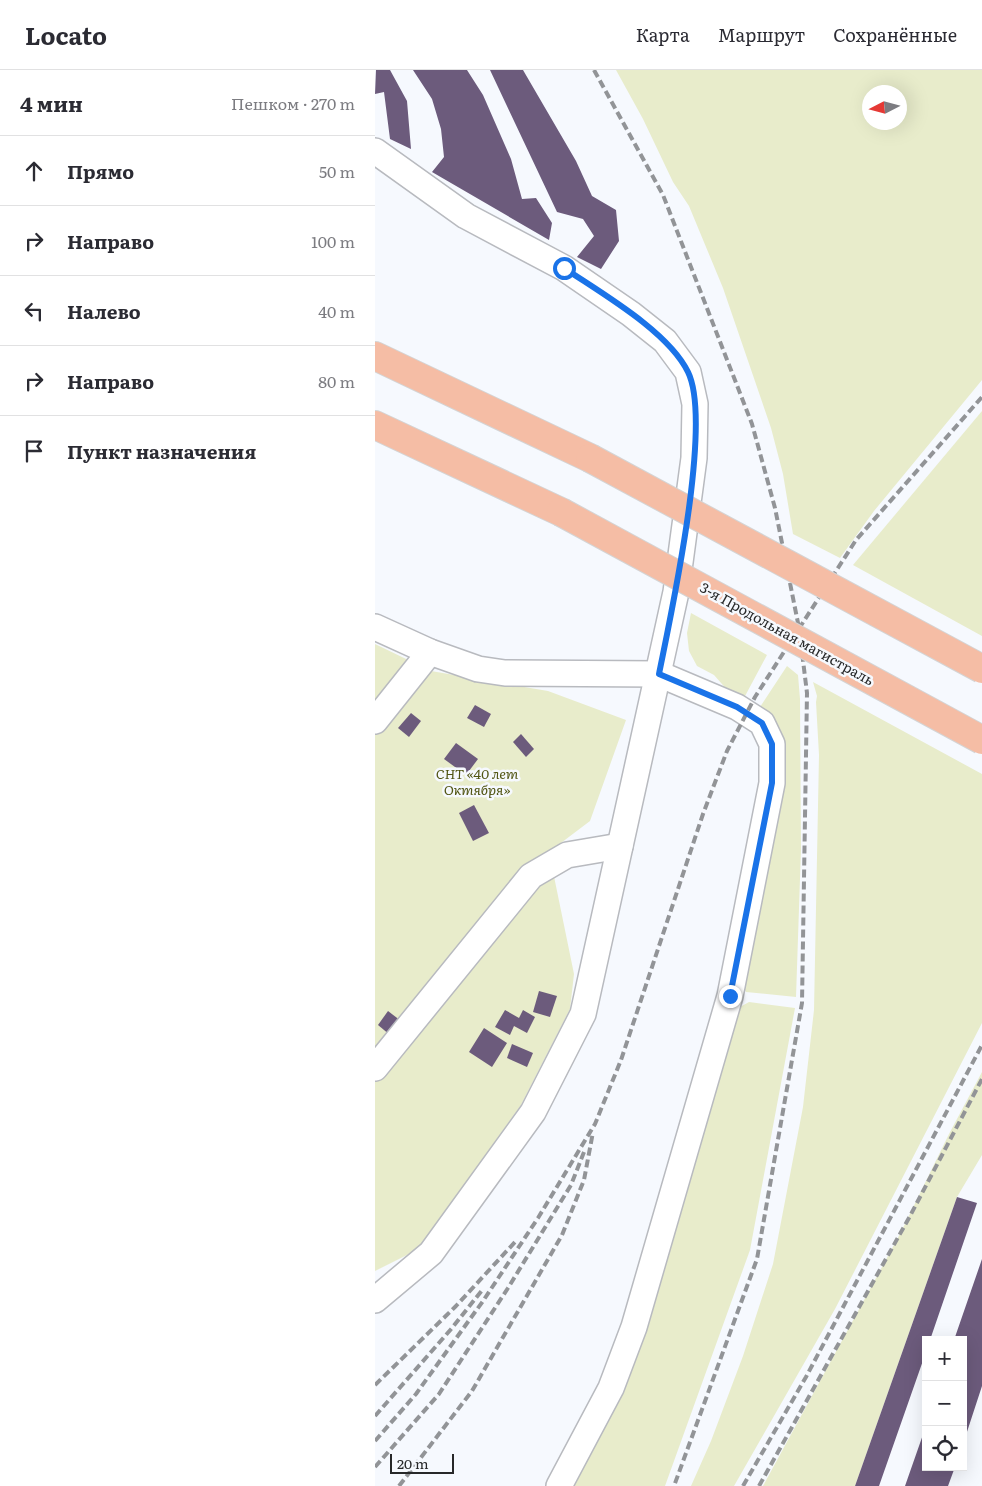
<!DOCTYPE html>
<html lang="ru">
<meta charset="utf-8">
<style>
:root{--surface:#fff;--page:#f7f7f7;--text:#2b2b33;--muted:#7c7c81;--line:#e1e1e2}
body{margin:0;font-family:Literata,serif;background:var(--page);color:var(--text)}
.controls{position:absolute;right:15px;bottom:15px;display:grid;overflow:hidden;border-radius:0px;box-shadow:0 5px 20px #0002}
.controls button{width:45px;height:45px;display:grid;place-items:center;padding:0;border:0;border-bottom:1px solid var(--line);background:var(--surface);color:var(--text);font:25px sans-serif}
.compass{position:absolute;left:487px;top:15px;width:45px;height:45px;border-radius:50%;background:var(--surface);box-shadow:0 5px 20px #0002;rotate:264deg}
.scale{position:absolute;left:15px;bottom:12px;width:64px;box-sizing:border-box;padding-left:5px;border:2px solid #272829;border-top:0;font-size:14px;line-height:18px;white-space:nowrap;color:#272829;-webkit-text-stroke:4px #f6f9fe;paint-order:stroke}
.stop{position:absolute;width:15px;height:15px;margin:-11px;border:4px solid #1a73e8;border-radius:50%;background:#fff}
.stop.end{background:#1a73e8;border-color:#fff;box-shadow:0 1px 5px #0008}
.list{margin:0;padding:0;list-style:none}
h2{display:flex;justify-content:space-between;align-items:center;height:65px;margin:0;padding:0 20px;font-size:21px}
h2 small{font-size:16px;font-weight:400;color:var(--muted)}
.list li{display:grid;grid-template-columns:32px 1fr auto;gap:15px;align-items:center;box-sizing:border-box;height:70px;padding:0 20px;border-top:1px solid var(--line)}
.list b{display:block;font-size:19px;white-space:nowrap}
.list em{font-size:16px;font-style:normal;color:var(--muted)}
.icon{flex:none;width:28px;height:28px;fill:none;stroke:currentColor;stroke-width:2;stroke-linecap:round;stroke-linejoin:round}
.map{position:relative;flex:none;width:607px;height:1416px;overflow:hidden}
header{display:flex;align-items:center;gap:30px;box-sizing:border-box;height:70px;padding:0 25px;background:var(--surface);border-bottom:1px solid var(--line)}
header strong{font-size:24px}
nav{display:flex;gap:28px;margin-inline-start:auto;font-size:18px}
main{display:flex}
aside{flex:1;background:var(--surface)}
.map>svg:first-child{display:block}
.green{fill:#e8eccb;fill-rule:evenodd}
.building{fill:#6c5b7c}
.lines{fill:none;stroke-linecap:round;stroke-linejoin:round}
.minor-casing{stroke:#b8babf;stroke-width:28}
.highway-casing{stroke:#d4d4d4;stroke-width:30}
.minor{stroke:#fff;stroke-width:25}
.highway{stroke:#f5bda5;stroke-width:28}
.rail{stroke:#929497;stroke-width:4;stroke-dasharray:8 4;stroke-linecap:butt}
.highway-bridge-casing{stroke:#d4d4d4;stroke-width:30;stroke-linecap:butt}
.highway-bridge{stroke:#f5bda5;stroke-width:28}
.route{stroke:#1a73e8;stroke-width:6}
.labels{text-anchor:middle;stroke-width:5;stroke-linejoin:round;paint-order:stroke}
.street-label{font-size:14px;fill:#272829;stroke:#f6f9fe}
.park-label{font-size:14px;font-style:italic;fill:#515513;stroke:#f6f9fe}
</style>
<header>
<strong>Locato</strong>
<nav><a>Карта</a><a>Маршрут</a><a>Сохранённые</a></nav>
</header>
<main>
<aside>
<h2>4 мин<small>Пешком · 270 m</small></h2>
<ul class="list">
<li><svg class="icon" aria-label="ahead" viewBox="0 0 24 24"><path d="M12 20V5M6 11l6-6 6 6"/></svg><div><b>Прямо</b></div><em>50 m</em></li>
<li><svg class="icon" aria-label="right" viewBox="0 0 24 24"><path d="M7 20v-9h11M14 6l5 5-5 5"/></svg><div><b>Направо</b></div><em>100 m</em></li>
<li><svg class="icon" aria-label="left" viewBox="0 0 24 24"><path d="M17 20v-9H6M10 6l-5 5 5 5"/></svg><div><b>Налево</b></div><em>40 m</em></li>
<li><svg class="icon" aria-label="right" viewBox="0 0 24 24"><path d="M7 20v-9h11M14 6l5 5-5 5"/></svg><div><b>Направо</b></div><em>80 m</em></li>
<li><svg class="icon" aria-label="arrive" viewBox="0 0 24 24"><path d="M6 21V4h12l-3 4 3 4H6"/></svg><div><b>Пункт назначения</b></div></li>
</ul>
</aside>
<div class="map">
<svg width="607" height="1416" viewBox="0 0 607 1416">
<rect width="100%" height="100%" fill="#f6f9fe"/>
<g class="green">
<path d="M241,0H607V310L499,441L465,488L418,464L408,404L396,358L348,218L314,136L298,112L268,49ZM494,22H524V52H494Z"/>
<polygon points="607,341 607,566 478,495"/>
<polygon points="316,543 392,585 369,628 354,622 339,605 322,596 314,581 312,563"/>
<polygon points="0,574 56,601 173,621 251,650 215,751 174,782 199,904 195,939 146,1035 44,1179 0,1201"/>
<polygon points="412,596 423,605 425,629 426,779 421,927 371,922 366,913 398,649 385,637"/>
<polygon points="438,612 607,704 607,953 460,1239 359,1416 316,1416 336,1371 368,1286 398,1194 428,1037 439,940 444,685 441,632 442,626"/>
<polygon points="374,932 420,938 375,1180 290,1416 184,1416 314,1110 365,937"/>
<polygon points="607,1002 607,1085 582,1127 480,1416 388,1416 526,1162 574,1064"/>
</g>
<g class="building">
<polygon points="1,0 15,0 32,31 36,79 15,69 9,22 0,24"/>
<polygon points="38,0 92,0 108,25 136,89 147,129 161,128 177,153 174,170 57,102 69,87 66,59 57,29"/>
<polygon points="115,0 148,0 201,91 217,126 241,140 244,171 226,199 202,187 219,166 208,149 182,142"/>
<polygon points="100,635 116,644 109,657 92,648"/>
<polygon points="36,643 46,651 34,667 23,658"/>
<polygon points="146,664 159,679 151,687 138,672"/>
<polygon points="81,673 103,689 91,705 69,689"/>
<polygon points="99,735 114,763 98,771 84,743"/>
<polygon points="164,921 182,926 175,947 158,942"/>
<polygon points="130,940 144,948 148,940 160,947 152,963 139,956 135,965 120,957"/>
<polygon points="13,941 26,951 15,965 3,955"/>
<polygon points="109,958 132,973 117,997 94,982"/>
<polygon points="137,974 158,983 152,997 132,988"/>
<polygon points="582,1127 602,1133 555,1270 551,1270 551,1282 504,1416 480,1416"/>
<polygon points="607,1189 607,1316 589,1371 588,1270 579,1270"/>
<polygon points="551,1356 551,1397 580,1397 573,1416 530,1416"/>
</g>
<g class="lines">
<g class="minor-casing">
<g id="minor">
<polyline points="0,81 91,146 189,198 256,244 290,271 313,302 320,334 319,388 301,522 208,944 158,1042 56,1183 0,1230"/>
<polyline points="0,557 55,582 103,599 130,603 284,604 362,637 387,653 397,674 397,713 355,926 259,1257 236,1318 184,1416"/>
<polyline points="0,651 55,582"/>
<polyline points="0,998 156,806 192,785 245,776"/>
</g>
</g>
<g class="highway-casing">
<g id="highway">
<polyline points="0,286 215,388"/>
<polyline points="0,355 186,442"/>
</g>
</g>
<use href="#minor" class="minor"/>
<use href="#highway" class="highway"/>
<g class="rail">
<polyline points="219,0 288,125 377,354 400,438 424,558 432,623 427,933 382,1189 299,1416"/>
<polyline points="0,1315 81,1236 140,1172"/>
<polyline points="0,1346 77,1258 108,1219"/>
<polyline points="0,1371 41,1324 108,1231 163,1148 220,1054 246,990 328,744 352,681 380,627 481,470 607,327"/>
<polyline points="0,1397 64,1324 133,1218 196,1115 209,1082"/>
<polyline points="24,1416 97,1321 187,1165 209,1110 218,1062"/>
<polyline points="368,1416 431,1307 607,975"/>
<polyline points="384,1416 535,1146 607,1009"/>
</g>
<g class="highway-bridge-casing">
<g id="highway-bridge">
<polyline points="215,388 607,599"/>
<polyline points="186,442 607,670"/>
</g>
</g>
<use href="#highway-bridge" class="highway-bridge"/>
</g>
<g class="lines">
<path class="route" d="M189,198C226,223 293,261 313,302C338,353 296,544 284,604L362,637L387,653L397,674V713L355,926"/>
</g>
<g class="labels">
<g class="street-label">
<text transform="translate(412 564) rotate(29)" y="5">3-я Продольная магистраль</text>
</g>
<g class="park-label">
<text x="102" y="709">СНТ «40 лет<tspan x="102" dy="16">Октября»</tspan></text>
</g>
</g>
</svg>
<div class="controls">
<button>+</button>
<button>−</button>
<button><svg class="icon" aria-label="locate" viewBox="0 0 24 24"><circle cx="12" cy="12" r="6"/><path d="M12 2v4M12 18v4M2 12h4M18 12h4"/></svg></button>
</div>
<svg class="compass" viewBox="-18 -18 36 36"><path d="M0-13l5 13h-10z" fill="#e53935"/><path d="M0 13l5-13h-10z" fill="#7c7c81"/></svg>
<div class="scale">20 m</div>
<div class="stop" style="left:189px;top:198px"></div>
<div class="stop end" style="left:355px;top:926px"></div>
</div>
</main>
